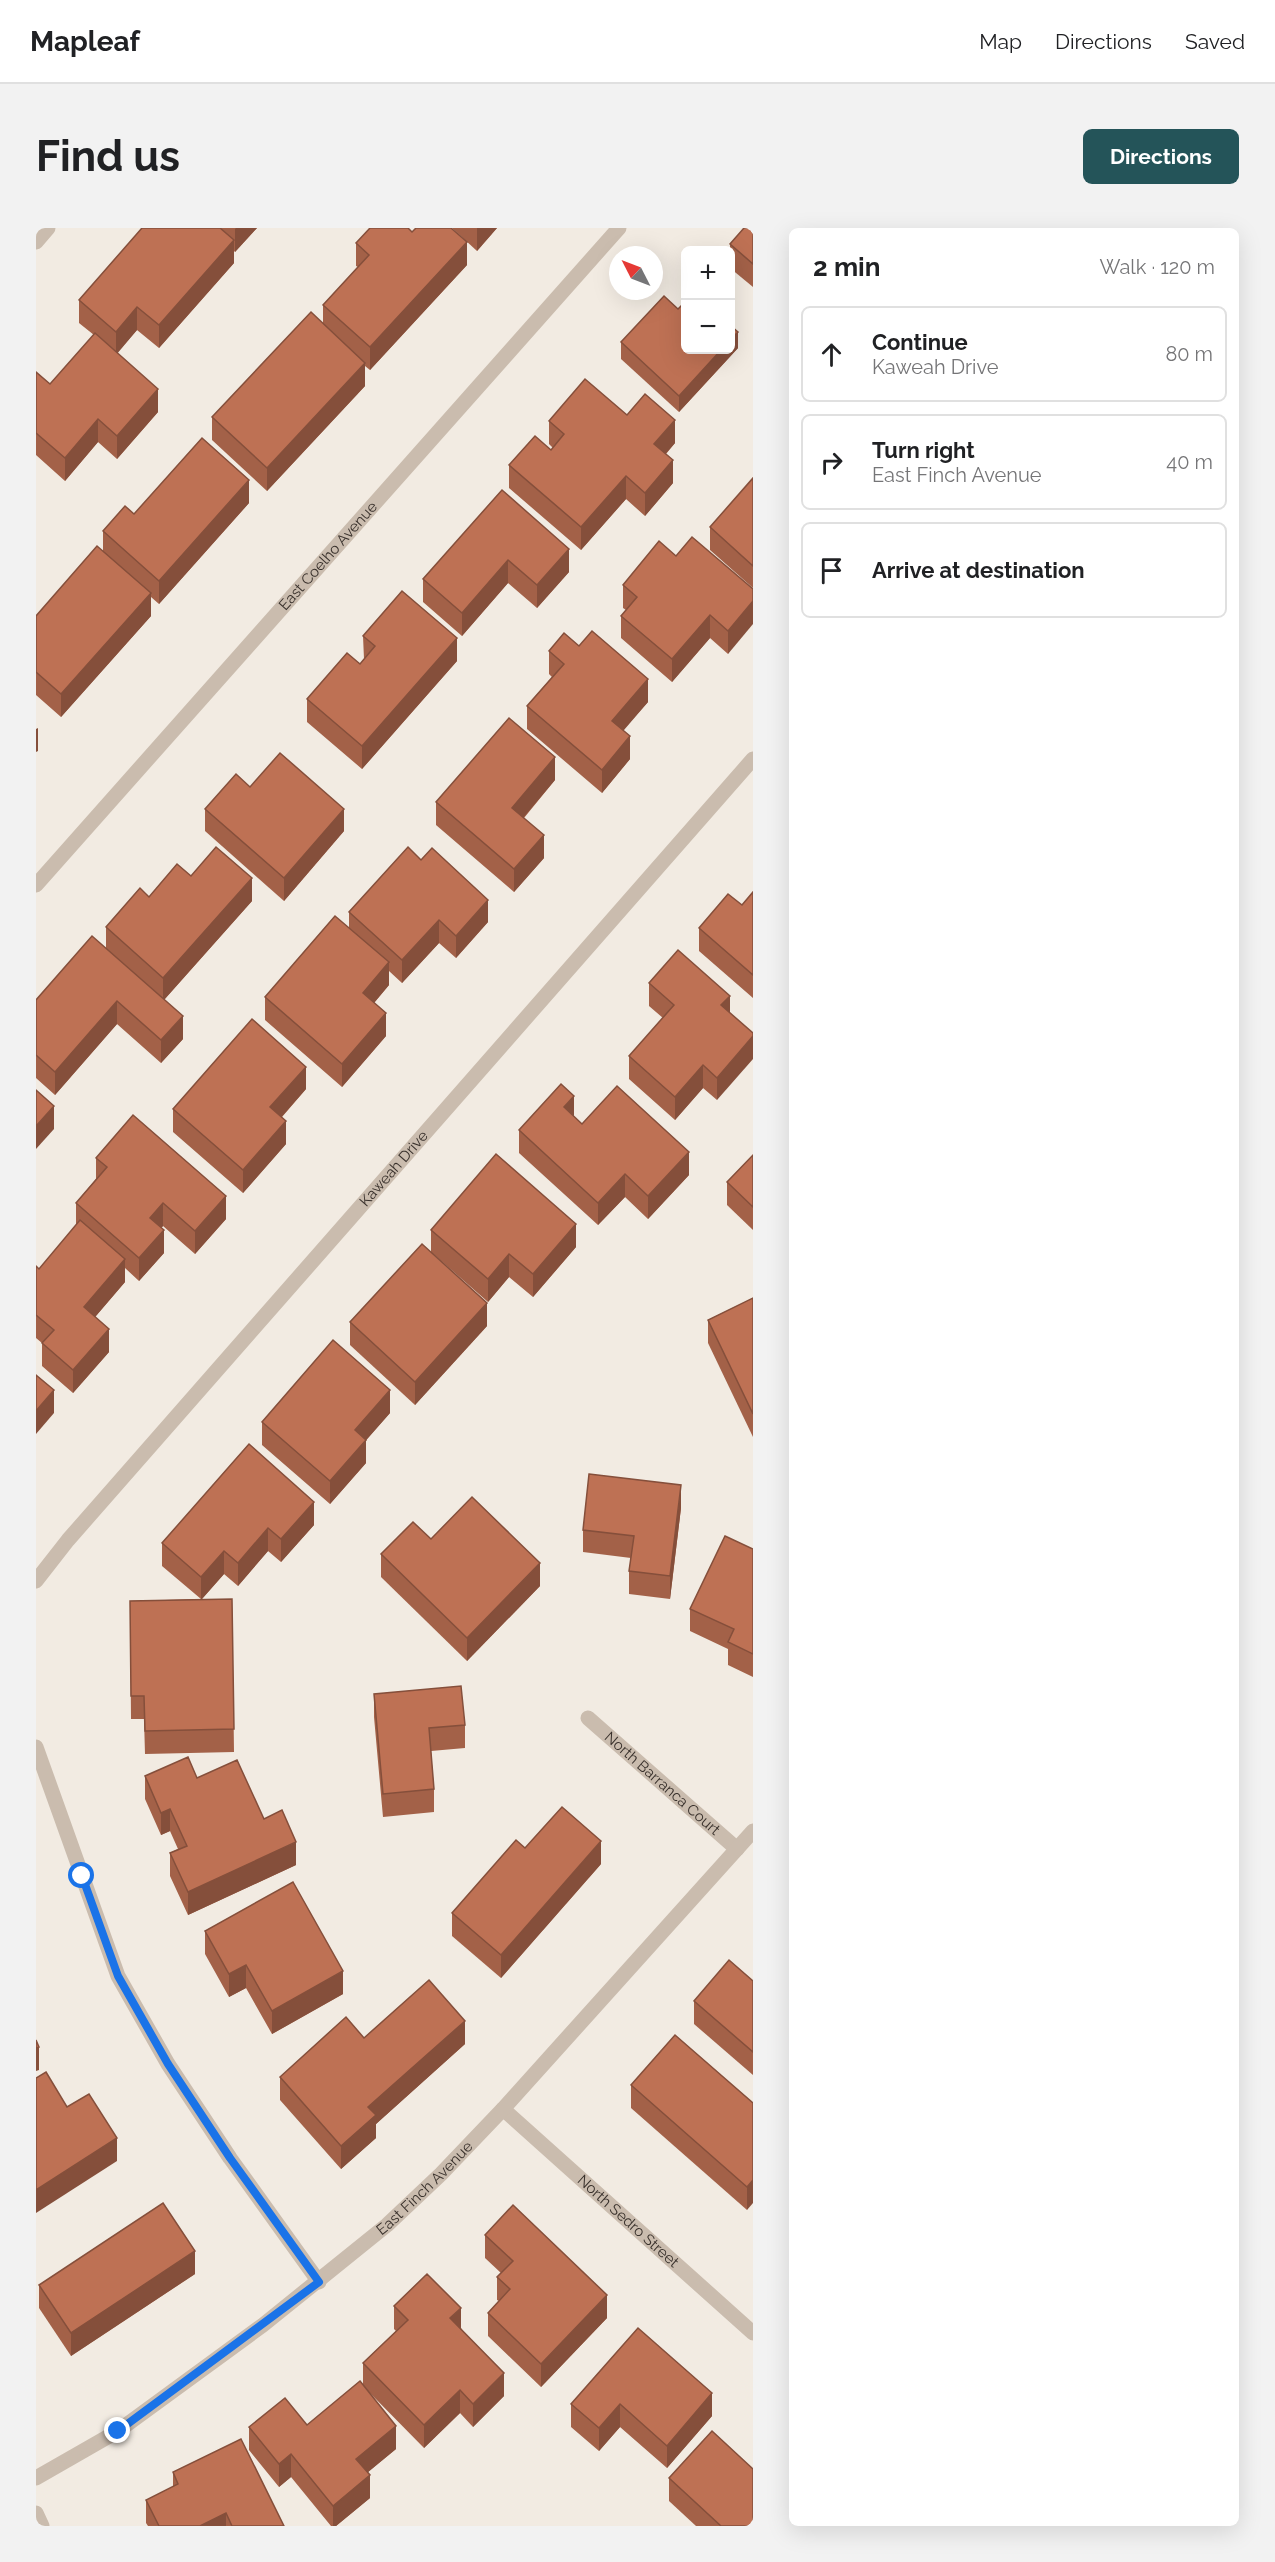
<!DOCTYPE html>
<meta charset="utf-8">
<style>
:root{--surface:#fff;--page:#f2f2f2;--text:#202124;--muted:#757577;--line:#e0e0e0;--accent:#245459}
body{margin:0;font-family:Raleway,sans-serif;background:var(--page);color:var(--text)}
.controls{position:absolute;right:18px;top:18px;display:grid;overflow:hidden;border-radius:9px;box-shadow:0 6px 24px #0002}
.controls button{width:54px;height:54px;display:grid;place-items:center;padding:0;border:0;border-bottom:2px solid var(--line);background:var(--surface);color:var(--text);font:30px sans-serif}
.compass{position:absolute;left:573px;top:18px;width:54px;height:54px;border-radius:50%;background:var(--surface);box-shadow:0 6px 24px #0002;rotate:312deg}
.stop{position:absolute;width:18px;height:18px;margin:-14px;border:4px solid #1a73e8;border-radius:50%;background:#fff}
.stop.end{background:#1a73e8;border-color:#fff;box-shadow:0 2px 6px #0008}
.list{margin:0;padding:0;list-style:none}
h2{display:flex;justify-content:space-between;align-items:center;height:78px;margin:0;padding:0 24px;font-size:26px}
h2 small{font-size:20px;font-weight:400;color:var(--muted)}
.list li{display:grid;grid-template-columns:39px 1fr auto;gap:18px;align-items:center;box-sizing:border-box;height:96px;margin:0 12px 12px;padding:0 12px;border:2px solid var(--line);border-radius:9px}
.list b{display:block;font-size:22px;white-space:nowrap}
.list p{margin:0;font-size:20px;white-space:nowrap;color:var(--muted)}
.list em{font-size:20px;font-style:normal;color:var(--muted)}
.icon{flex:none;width:33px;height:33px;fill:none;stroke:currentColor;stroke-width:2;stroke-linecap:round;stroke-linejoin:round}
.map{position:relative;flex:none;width:717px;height:2298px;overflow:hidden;border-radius:9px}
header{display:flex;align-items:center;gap:36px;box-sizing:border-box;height:84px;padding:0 30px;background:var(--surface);border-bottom:2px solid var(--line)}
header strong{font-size:28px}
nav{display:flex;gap:33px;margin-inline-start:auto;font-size:21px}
.intro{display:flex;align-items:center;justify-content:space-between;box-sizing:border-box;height:144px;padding:0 36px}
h1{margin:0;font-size:42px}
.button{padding:15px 27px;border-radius:9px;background:var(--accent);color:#fff;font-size:21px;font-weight:700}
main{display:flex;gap:36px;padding:0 36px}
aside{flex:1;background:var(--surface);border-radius:9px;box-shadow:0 6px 24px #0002}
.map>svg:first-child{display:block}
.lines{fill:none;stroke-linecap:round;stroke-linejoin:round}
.minor{stroke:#cabcae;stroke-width:15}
.tertiary{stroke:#cabcae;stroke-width:15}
.wall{fill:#a36148}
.shaded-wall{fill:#854f3b}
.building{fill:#be7154;stroke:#854f3b;stroke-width:1.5}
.route{stroke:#1a73e8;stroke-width:8}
.labels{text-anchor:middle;stroke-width:6;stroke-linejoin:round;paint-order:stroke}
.street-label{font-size:15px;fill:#39312c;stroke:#faf5ef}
</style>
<header>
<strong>Mapleaf</strong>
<nav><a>Map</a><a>Directions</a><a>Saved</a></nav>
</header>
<div class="intro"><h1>Find us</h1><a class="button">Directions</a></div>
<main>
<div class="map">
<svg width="717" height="2298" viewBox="0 0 717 2298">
<rect width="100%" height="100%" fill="#f2ebe2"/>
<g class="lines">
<g class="minor">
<polyline points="0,14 12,0"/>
<path id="s1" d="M0,657L583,0"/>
<path id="s2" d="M0,1353L32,1312L717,531"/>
<path id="s3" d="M552,1490L701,1621"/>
<polyline points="0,1519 82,1748 132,1836 194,1930 283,2054"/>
<path id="s4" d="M467,1881L717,2105"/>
<path id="s5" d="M0,2250L82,2203L227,2097L351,1997L405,1946L467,1881L717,1603"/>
</g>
<polyline class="tertiary" points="0,2285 6,2298"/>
</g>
<g class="wall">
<polygon points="106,0 221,0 199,24 198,23 198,35 123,120 101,102 81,125 122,184 81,231 62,214 29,253 0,227 0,144 14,156 58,107 43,95 43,72"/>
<polygon points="416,0 461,0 441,23"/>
<polygon points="717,0 717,59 694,40 694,16"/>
<polygon points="376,4 431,37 334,142 329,138 329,158 231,263 176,212 176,189 287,96 287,77 322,39 320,38 320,15"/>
<polygon points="642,81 702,120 643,184 585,131 585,114"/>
<polygon points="591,187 639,215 630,226 637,255 609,288 590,271 545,322 473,260 473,237 515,222 517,220 513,216 513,193"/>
<polygon points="717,250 717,360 674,322 674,299"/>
<polygon points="466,262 533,344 501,380 472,355 426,408 387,374 387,351"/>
<polygon points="213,275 123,376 115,369 115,388 25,489 0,467 0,388 67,323 67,303 98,286"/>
<polygon points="640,328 717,361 692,426 674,410 636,454 585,410 585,388 590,382 587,380 587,357"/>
<polygon points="327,408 421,433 326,541 271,494 271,471 324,436 328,431"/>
<polygon points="513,423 612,474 587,502 594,531 566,565 491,501 491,478 516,449 513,446"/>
<polygon points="519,552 488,590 508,630 478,664 400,597 400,574"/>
<polygon points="214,559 308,603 248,673 169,603 169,581"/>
<polygon points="155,648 216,673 128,772 147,811 125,835 81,796 19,867 0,850 0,772 70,720 70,699 113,669"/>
<polygon points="717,664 717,770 663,723 663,700 706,677"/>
<polygon points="313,684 452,694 420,730 403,715 366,755 353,743 353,757 338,775 350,808 306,859 229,792 229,769 313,700"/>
<polygon points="613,755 694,768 681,872 667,860 639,892 593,851 593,828 627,790 613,778"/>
<polygon points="270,861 246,889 250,916 207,965 137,904 137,881"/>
<polygon points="538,889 546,896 653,947 612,991 589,969 562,997 483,925 483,902"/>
<polygon points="717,927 717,1002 691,977 691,954"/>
<polygon points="60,930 190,991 159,1026 127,998 125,1000 128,1025 103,1053 89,1040 89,1054 59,1089 73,1124 37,1165 6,1138 6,1115 0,1110 0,1038 3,1041 40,998 40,975 60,951"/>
<polygon points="395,1002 540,1019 497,1069 473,1049 452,1074 395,1024"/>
<polygon points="717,1070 717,1209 672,1115 672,1092"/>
<polygon points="314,1094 451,1098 379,1177 314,1117"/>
<polygon points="354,1185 330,1212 330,1235 294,1276 226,1217 226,1194"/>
<polygon points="213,1216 278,1297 245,1334 232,1323 202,1358 188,1346 166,1371 196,1371 198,1524 109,1526 108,1491 95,1491 94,1373 165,1371 126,1338 126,1315"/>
<polygon points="645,1280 634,1371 593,1366 593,1343 595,1330 547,1324 547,1302"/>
<polygon points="395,1311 504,1358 431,1433 345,1349 345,1326"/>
<polygon points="717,1321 717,1449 692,1437 692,1421 654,1403 654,1381"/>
<polygon points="338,1466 429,1497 429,1520 395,1523 398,1561 398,1584 347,1589 338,1489"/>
<polygon points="109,1548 161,1550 228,1591 260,1637 152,1687 134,1648 134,1625 142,1621 134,1603 125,1607 109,1571"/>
<polygon points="565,1636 465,1750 416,1708 416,1685"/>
<polygon points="169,1703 307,1766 236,1806 210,1760 193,1769 169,1726"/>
<polygon points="717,1753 717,1847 658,1796 658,1773"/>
<polygon points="328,1810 429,1816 340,1896 340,1910 305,1941 244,1872 244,1849"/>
<polygon points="595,1857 717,1875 711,1982 595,1880"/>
<polygon points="449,2007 571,2090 505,2159 452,2108 452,2085 463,2073 461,2072 461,2049 465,2045 449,2030"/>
<polygon points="159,2046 35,2128 3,2080 3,2057"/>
<polygon points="358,2078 425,2100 468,2168 437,2199 424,2185 388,2220 328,2159 360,2221 332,2244 334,2270 300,2298 295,2298 255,2249 243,2259 213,2222 213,2199 271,2197 327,2158 327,2135 360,2103 358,2101"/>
<polygon points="602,2100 676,2188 631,2240 584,2199 563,2223 535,2199 535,2176"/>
<polygon points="137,2244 248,2298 112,2298 110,2295 110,2272 137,2259"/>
<polygon points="633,2250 717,2298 660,2298 633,2273"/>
</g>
<g class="shaded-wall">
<polygon points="200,0 221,0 199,24 199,1"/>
<polygon points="441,0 461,0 441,23"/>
<polygon points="198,12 198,35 123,120 123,97"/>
<polygon points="431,14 431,37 334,142 334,119"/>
<polygon points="101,79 101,102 80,127 80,104"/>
<polygon points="702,104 702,120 643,184 643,168 685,122 694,122 694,112"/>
<polygon points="329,135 329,158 231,263 231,240"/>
<polygon points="122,161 122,184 81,231 81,208"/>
<polygon points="62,191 62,214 29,253 29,230"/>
<polygon points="639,192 639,215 618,239 618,216"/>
<polygon points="637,232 637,255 609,288 609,265"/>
<polygon points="590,248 590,271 545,322 545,299"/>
<polygon points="213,252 213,275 123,376 123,353"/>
<polygon points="533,321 533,344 501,380 501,357"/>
<polygon points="472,332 472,355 426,408 426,385"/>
<polygon points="115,365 115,388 25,489 25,466"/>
<polygon points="717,373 717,396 692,426 692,403"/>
<polygon points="674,387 674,410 636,454 636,431"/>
<polygon points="421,410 421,433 326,541 326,518"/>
<polygon points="612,451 612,474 576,516 576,493"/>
<polygon points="2,500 2,523 0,524 0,501"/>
<polygon points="594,508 594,531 566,565 566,542"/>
<polygon points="519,529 519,552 476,603 476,580"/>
<polygon points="308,581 308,603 248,673 248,650"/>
<polygon points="508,607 508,630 478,664 478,641"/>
<polygon points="216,650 216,673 127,773 127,750"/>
<polygon points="452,672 452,694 420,730 420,708"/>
<polygon points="403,692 403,715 366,755 366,732"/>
<polygon points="353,734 353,757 327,788 327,765"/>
<polygon points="694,768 694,790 685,777"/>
<polygon points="81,773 81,796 19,867 19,844"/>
<polygon points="350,785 350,808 306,859 306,836"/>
<polygon points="147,788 147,811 125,835 125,812"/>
<polygon points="717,808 717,831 681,872 681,850"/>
<polygon points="667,837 667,860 639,892 639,869"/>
<polygon points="270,839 270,861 234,902 234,879"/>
<polygon points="538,868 538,891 528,879"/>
<polygon points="18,878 18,901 0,921 0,898"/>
<polygon points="250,893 250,916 207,965 207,942"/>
<polygon points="653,924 653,947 612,991 612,968"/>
<polygon points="589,946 589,969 562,997 562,975"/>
<polygon points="190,968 190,991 159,1026 159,1003"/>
<polygon points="127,975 127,998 114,1013 114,990"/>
<polygon points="540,996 540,1019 497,1069 497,1046"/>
<polygon points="128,1002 128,1025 103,1053 103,1030"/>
<polygon points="473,1026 473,1049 452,1074 452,1051"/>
<polygon points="89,1031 89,1054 48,1102 48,1079"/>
<polygon points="451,1075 451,1098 379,1177 379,1154"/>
<polygon points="73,1101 73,1124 37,1165 37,1142"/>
<polygon points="18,1162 18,1185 0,1206 0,1183"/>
<polygon points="354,1162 354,1185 319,1225 319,1202"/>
<polygon points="330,1212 330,1235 294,1276 294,1253"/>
<polygon points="645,1257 645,1280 634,1371 634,1348"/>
<polygon points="278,1274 278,1297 245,1334 245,1311"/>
<polygon points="232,1300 232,1323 202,1358 202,1335"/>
<polygon points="188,1323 188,1346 165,1372 165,1349"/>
<polygon points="504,1335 504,1358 431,1433 431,1410"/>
<polygon points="134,1581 134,1603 125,1607 125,1585"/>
<polygon points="565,1613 565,1636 465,1750 465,1727"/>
<polygon points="260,1614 260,1637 152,1687 152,1664"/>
<polygon points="210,1737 210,1760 193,1769 193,1746"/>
<polygon points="307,1743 307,1766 236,1806 236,1783"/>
<polygon points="429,1793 429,1816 340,1896 340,1910 305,1941 305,1918 332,1879"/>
<polygon points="3,1819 3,1842 0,1843 0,1820"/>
<polygon points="81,1910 81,1933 0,1985 0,1962"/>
<polygon points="717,1952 717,1975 711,1982 711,1959"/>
<polygon points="159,2023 159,2046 35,2128 35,2105"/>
<polygon points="571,2067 571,2090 505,2159 505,2136"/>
<polygon points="425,2080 425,2103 414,2090"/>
<polygon points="468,2145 468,2168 437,2199 437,2176"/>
<polygon points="424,2162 424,2185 388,2220 388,2197"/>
<polygon points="676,2165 676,2188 631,2240 631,2218"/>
<polygon points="584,2176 584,2199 563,2223 563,2200"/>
<polygon points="360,2198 360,2221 320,2254 320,2231"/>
<polygon points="255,2226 255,2249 243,2259 243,2236"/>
<polygon points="334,2247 334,2270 300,2298 297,2298 297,2278"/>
<polygon points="190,2285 190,2298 164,2298"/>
</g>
<g class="building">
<polygon points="106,0 184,0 198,12 123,97 101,79 80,104 43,72"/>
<polygon points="334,0 372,0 376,4 380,0 415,0 431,14 334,119 287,77 333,27 320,15"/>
<polygon points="708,0 717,0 717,36 694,16"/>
<polygon points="628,68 642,81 650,73 650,122 685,122 643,168 585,114"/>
<polygon points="275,84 329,135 231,240 176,189"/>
<polygon points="694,97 702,104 694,112"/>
<polygon points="59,105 122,161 81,208 62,191 29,230 0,205 0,144 14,156"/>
<polygon points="549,151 591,187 609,166 639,192 618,216 637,232 609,265 590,248 545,299 473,237 499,208 515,222 528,206 513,193"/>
<polygon points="166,210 213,252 123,353 67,303 89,278 98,286"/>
<polygon points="717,250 717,338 674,299"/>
<polygon points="466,262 533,321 501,357 472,332 426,385 387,351"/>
<polygon points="656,309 717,361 717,373 692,403 674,387 636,431 585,388 601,369 587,357 623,313 640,328"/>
<polygon points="61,318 115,365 25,466 0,444 0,388"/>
<polygon points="366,363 421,410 326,518 271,471 311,425 324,436 339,418 327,408"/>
<polygon points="556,403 612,451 576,493 594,508 566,542 491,478 528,436 513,423 528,405 543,418"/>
<polygon points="473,490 519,529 476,580 508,607 478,641 400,574"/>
<polygon points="244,525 308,581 248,650 169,581 200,546 214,559"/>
<polygon points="180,619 216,650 127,750 70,699 104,660 113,669 141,636 155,648"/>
<polygon points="372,619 385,632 396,620 452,672 420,708 403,692 366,732 313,684"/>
<polygon points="717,664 717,747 663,700 692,666 706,677"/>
<polygon points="299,688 353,734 327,765 350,785 306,836 229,769"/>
<polygon points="56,708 147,788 125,812 81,773 19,844 0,827 0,772"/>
<polygon points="642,722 694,768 685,777 717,805 717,808 681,850 667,837 639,869 593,828 638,777 613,755"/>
<polygon points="216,791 270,839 234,879 250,893 207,942 137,881"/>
<polygon points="525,856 538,868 528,879 546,896 581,858 653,924 612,968 589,946 562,975 483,902"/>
<polygon points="0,862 18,878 0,898"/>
<polygon points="97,887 190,968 159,1003 127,975 114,990 128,1002 103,1030 40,975 71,939 60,930"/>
<polygon points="460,926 540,996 497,1046 473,1026 452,1051 395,1002"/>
<polygon points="717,927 717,979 691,954"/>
<polygon points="44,992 89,1031 48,1079 73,1101 37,1142 6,1115 18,1102 0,1087 0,1038 3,1041"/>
<polygon points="386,1016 451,1075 379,1154 314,1094"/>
<polygon points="717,1070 717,1186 672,1092"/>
<polygon points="297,1112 354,1162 319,1202 330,1212 294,1253 226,1194"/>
<polygon points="0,1147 18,1162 0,1183"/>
<polygon points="213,1216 278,1274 245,1311 232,1300 202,1335 188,1323 165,1349 126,1315"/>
<polygon points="553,1246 645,1257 634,1348 593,1343 598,1308 547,1302"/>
<polygon points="436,1269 504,1335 431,1410 345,1326 377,1294 395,1311"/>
<polygon points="689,1308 717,1321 717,1426 692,1414 698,1401 654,1381"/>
<polygon points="196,1371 198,1501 109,1503 108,1468 95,1468 94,1373"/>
<polygon points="425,1458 429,1497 393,1500 398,1561 347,1566 338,1466"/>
<polygon points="152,1529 161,1550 201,1532 228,1591 246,1582 260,1614 152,1664 134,1625 151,1618 134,1581 125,1585 109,1548"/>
<polygon points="526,1579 565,1613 465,1727 416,1685 480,1612 489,1620"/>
<polygon points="257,1654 307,1743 236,1783 210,1737 193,1746 169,1703"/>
<polygon points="693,1732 717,1753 717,1824 658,1773"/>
<polygon points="393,1752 429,1793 332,1879 340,1887 305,1918 244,1849 310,1789 328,1810"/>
<polygon points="639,1807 717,1875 717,1952 711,1959 595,1857"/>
<polygon points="0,1812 3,1819 0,1820"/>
<polygon points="10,1844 31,1879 53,1866 81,1910 0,1962 0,1850"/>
<polygon points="127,1975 159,2023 35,2105 3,2057"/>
<polygon points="477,1977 571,2067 505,2136 452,2085 474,2061 461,2049 477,2033 449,2007"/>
<polygon points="391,2046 425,2080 414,2090 468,2145 437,2176 424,2162 388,2197 327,2135 372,2092 358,2078"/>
<polygon points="602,2100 676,2165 631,2218 584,2176 563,2200 535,2176"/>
<polygon points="324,2153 360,2198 320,2231 334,2247 297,2278 255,2226 243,2236 213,2199 249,2170 271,2197"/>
<polygon points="676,2203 717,2241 717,2298 685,2298 633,2250"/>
<polygon points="205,2211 248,2298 196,2298 190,2285 164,2298 123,2298 110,2272 142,2256 137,2244"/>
</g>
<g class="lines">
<polyline class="route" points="46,1648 82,1748 132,1836 194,1930 283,2054 82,2203"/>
</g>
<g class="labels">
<g class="street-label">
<text dy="5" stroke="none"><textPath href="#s1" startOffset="440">East Coelho Avenue</textPath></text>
<text dy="5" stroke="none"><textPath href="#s2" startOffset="546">Kaweah Drive</textPath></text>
<text dy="5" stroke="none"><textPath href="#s3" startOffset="99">North Barranca Court</textPath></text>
<text dy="5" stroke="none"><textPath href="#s5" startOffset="486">East Finch Avenue</textPath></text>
<text dy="5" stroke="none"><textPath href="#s4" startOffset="168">North Sedro Street</textPath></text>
</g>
</g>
</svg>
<div class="controls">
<button>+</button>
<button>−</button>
</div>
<svg class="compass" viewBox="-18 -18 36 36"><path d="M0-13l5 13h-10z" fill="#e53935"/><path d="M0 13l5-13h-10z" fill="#757577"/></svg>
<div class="stop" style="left:46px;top:1648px"></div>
<div class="stop end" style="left:82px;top:2203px"></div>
</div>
<aside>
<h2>2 min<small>Walk · 120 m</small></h2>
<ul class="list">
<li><svg class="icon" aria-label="ahead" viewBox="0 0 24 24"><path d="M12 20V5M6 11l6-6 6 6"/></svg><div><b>Continue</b><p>Kaweah Drive</p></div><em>80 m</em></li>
<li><svg class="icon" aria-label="right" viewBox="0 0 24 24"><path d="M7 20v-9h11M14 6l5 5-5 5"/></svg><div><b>Turn right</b><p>East Finch Avenue</p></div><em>40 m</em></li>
<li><svg class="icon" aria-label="arrive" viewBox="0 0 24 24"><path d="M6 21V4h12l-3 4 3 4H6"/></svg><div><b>Arrive at destination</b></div></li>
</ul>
</aside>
</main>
